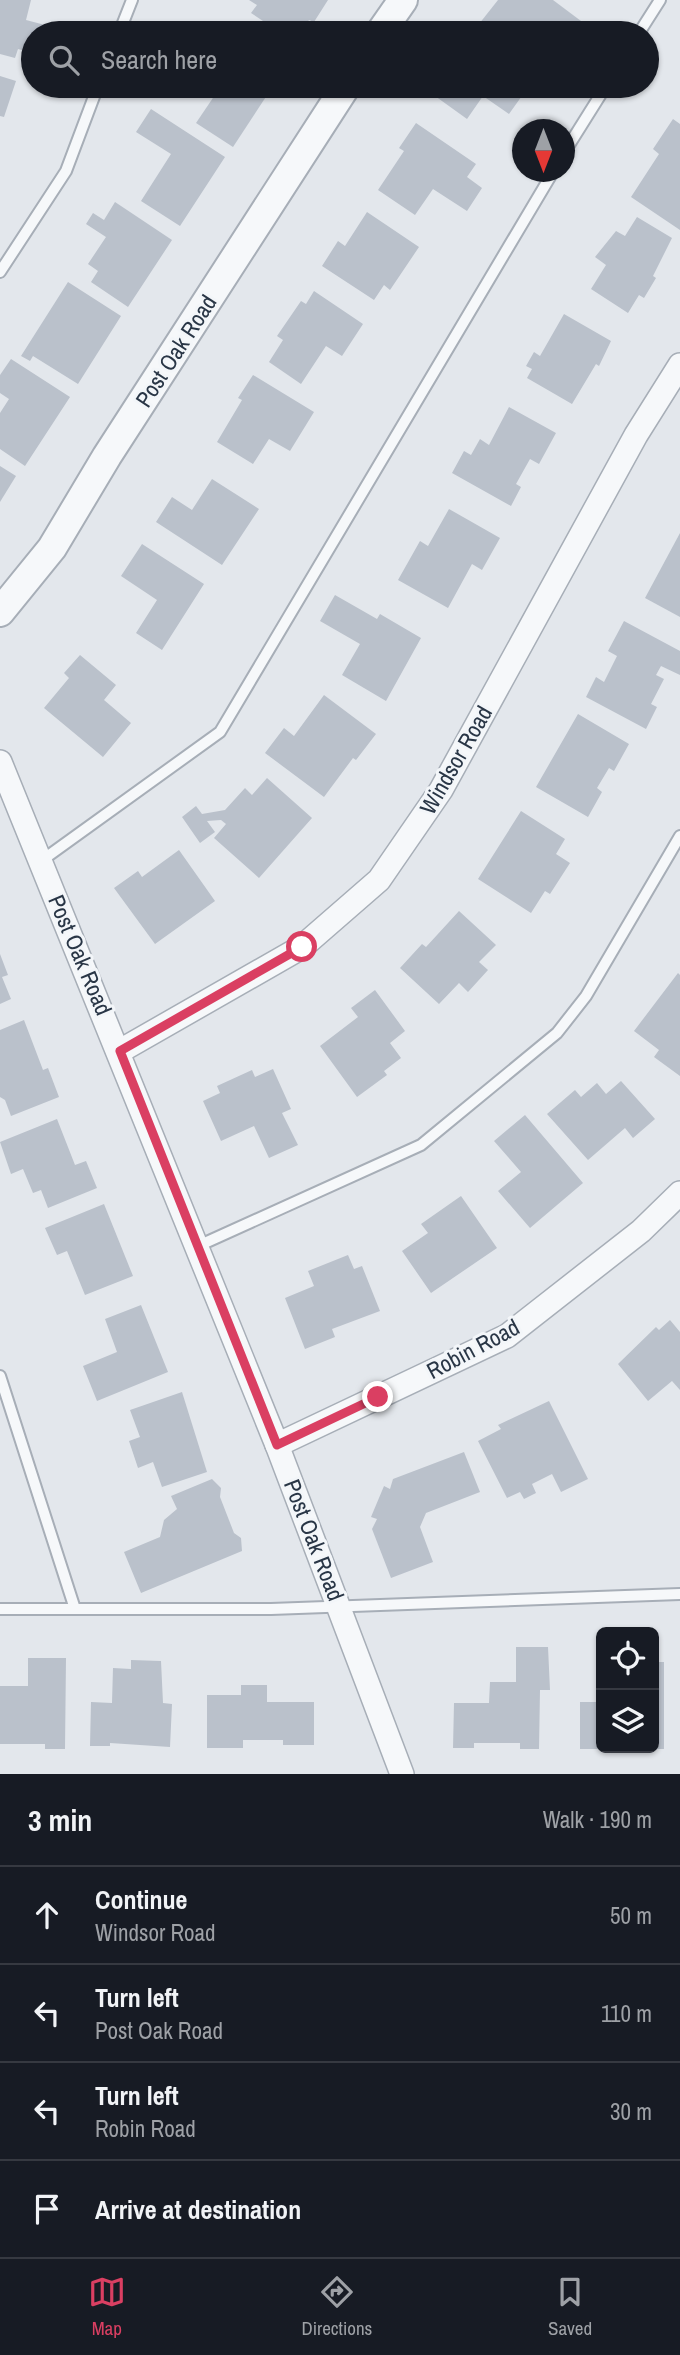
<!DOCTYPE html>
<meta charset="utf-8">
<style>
:root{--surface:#171b24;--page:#242831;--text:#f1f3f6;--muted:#9ea1a6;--line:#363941;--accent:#da3f62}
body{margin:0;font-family:"Archivo Narrow",sans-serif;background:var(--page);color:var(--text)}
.controls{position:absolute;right:21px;bottom:21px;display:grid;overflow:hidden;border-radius:10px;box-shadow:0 2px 5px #0004}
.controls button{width:63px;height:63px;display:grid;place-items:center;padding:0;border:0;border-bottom:2px solid var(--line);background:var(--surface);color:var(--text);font:35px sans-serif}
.compass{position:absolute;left:512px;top:119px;width:63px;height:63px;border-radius:50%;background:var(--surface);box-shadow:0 2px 5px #0004;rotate:180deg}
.stop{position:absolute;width:21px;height:21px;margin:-16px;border:5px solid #da3f62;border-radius:50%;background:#fff}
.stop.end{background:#da3f62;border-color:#fff;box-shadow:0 2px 7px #0008}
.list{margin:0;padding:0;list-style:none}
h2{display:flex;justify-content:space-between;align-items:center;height:91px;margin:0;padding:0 28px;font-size:30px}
h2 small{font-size:23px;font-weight:400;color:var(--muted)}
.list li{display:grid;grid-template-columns:46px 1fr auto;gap:21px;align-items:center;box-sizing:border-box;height:98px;padding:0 28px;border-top:2px solid var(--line)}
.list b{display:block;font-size:26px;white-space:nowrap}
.list p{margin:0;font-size:23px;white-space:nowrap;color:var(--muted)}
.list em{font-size:23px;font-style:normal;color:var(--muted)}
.icon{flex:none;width:38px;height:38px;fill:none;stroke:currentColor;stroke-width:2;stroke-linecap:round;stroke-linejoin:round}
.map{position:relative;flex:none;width:680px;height:1774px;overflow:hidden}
.search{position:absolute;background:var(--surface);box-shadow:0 2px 5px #0004;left:21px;right:21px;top:21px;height:77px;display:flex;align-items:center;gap:18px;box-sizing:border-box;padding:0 24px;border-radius:38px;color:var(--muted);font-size:26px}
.sheet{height:483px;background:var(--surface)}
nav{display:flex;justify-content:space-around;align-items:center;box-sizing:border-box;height:98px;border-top:2px solid var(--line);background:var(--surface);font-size:19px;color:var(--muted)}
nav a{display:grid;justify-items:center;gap:4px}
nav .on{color:var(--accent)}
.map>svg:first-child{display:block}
.building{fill:#bac1cb}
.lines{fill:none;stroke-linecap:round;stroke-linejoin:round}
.service-casing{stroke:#a7aeb7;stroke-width:14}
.minor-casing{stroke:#a7aeb7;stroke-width:26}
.tertiary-casing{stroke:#a7aeb7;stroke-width:32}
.service{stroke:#f6f8fa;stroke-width:10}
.minor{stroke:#f6f8fa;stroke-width:23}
.tertiary{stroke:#f6f8fa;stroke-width:28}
.route{stroke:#da3f62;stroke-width:9}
.labels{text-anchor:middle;stroke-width:6;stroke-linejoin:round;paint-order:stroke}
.street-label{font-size:23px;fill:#293646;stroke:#f3f6f9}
</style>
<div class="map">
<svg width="680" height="1774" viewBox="0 0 680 1774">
<rect width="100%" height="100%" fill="#e3e7ec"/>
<g class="building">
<polygon points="0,0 31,0 26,20 45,25 43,33 33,33 33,53 18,49 15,58 0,54"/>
<polygon points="249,0 328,0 314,22 309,20 300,33 255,33 263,21 251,13 257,5"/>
<polygon points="498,0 553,0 581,21 571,33 491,33 479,24"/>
<polygon points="0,76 16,81 4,117 0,116"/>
<polygon points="221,86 273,86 233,147 196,123"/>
<polygon points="442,86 529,86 509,114 483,96 467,119 435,96"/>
<polygon points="151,109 225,157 180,226 141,201 171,154 136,132"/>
<polygon points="673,119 680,124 680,230 631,197 659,154 653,149"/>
<polygon points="416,123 476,164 467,177 482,188 467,211 433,189 415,215 378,190 404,151 399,148"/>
<polygon points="115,202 172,240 128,307 91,282 98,271 88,264 106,237 86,224 93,213 104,220"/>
<polygon points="367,212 419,247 390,290 384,285 374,300 322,266 338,241 345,246"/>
<polygon points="637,217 672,238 653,276 656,278 644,298 639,295 628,313 591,289 606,265 595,257 616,231 625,236"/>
<polygon points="68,282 121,316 78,384 33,356 30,361 21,356"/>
<polygon points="314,291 363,324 342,356 326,346 301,384 269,362 283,340 277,336 301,301 306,304"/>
<polygon points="564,314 611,341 599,366 596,364 572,404 527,378 532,369 526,366 534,352 540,356"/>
<polygon points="11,359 70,397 25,466 0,449 0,413 9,399 0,393 0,375"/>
<polygon points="253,375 314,412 290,451 269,439 253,464 217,442 242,400 238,398"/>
<polygon points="509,407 556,433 539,464 530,459 516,484 521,487 511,506 452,473 464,451 471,455 480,439 489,445"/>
<polygon points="0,466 16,476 0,502"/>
<polygon points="212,479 259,509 222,565 156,522 172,497 192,510"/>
<polygon points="449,509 500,538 482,570 472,564 448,608 398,580 420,541 428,546"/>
<polygon points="680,533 680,617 645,598"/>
<polygon points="142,544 204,584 162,650 136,633 157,600 121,576"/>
<polygon points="335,595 377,619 380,614 421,638 386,701 342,675 360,644 320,621"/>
<polygon points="624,621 680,651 680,675 661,666 656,675 664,679 651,704 657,707 646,729 586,697 596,677 604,682 617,656 608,651"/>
<polygon points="80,655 116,685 104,700 131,723 103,757 44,708 69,678 64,673"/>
<polygon points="324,695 376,734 356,760 353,758 324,797 265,753 284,728 294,736"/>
<polygon points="578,714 629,744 614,771 609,768 597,788 602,792 588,817 536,787"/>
<polygon points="267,778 312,818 259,878 214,838 226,824 221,820 207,821 215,832 200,843 182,817 196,806 202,814 225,810 245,788 252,795"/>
<polygon points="521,811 565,839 556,854 570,863 550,894 545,891 531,913 478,879"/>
<polygon points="179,850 215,901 155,944 114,888 138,871 142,877"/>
<polygon points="459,911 496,945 479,962 488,970 468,992 459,983 439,1004 400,968 422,944 426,947"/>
<polygon points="0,954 8,975 2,977 11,999 0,1004"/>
<polygon points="678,973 680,975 680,1076 654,1057 659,1050 634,1031"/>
<polygon points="375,990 405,1031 390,1043 401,1058 384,1071 387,1075 357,1097 320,1046 358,1017 351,1008"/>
<polygon points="24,1020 43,1070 48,1068 59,1097 11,1116 5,1100 0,1097 0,1030"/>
<polygon points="273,1069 291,1109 282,1113 298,1145 269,1158 254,1126 221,1141 203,1101 220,1093 217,1086 252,1070 255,1077"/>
<polygon points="621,1081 655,1119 633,1138 625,1128 588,1160 547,1114 575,1090 581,1097 597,1083 606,1094"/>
<polygon points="525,1115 583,1183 530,1228 498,1191 521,1172 494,1141"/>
<polygon points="57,1119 75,1165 86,1161 97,1188 48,1208 41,1190 33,1193 23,1169 11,1174 0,1142"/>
<polygon points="461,1196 497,1248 431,1293 402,1251 428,1233 421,1224"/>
<polygon points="104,1204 133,1276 85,1295 67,1251 57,1255 45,1228"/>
<polygon points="348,1255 354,1269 362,1266 380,1311 332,1329 335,1337 305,1349 285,1298 314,1286 308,1271"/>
<polygon points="141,1305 168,1372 97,1401 83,1366 117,1352 105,1319"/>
<polygon points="670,1320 680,1332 680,1390 672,1381 648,1401 618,1364 656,1327 659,1330"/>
<polygon points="182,1392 207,1472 162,1487 153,1462 138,1468 129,1441 140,1437 130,1410"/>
<polygon points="549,1401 588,1479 561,1492 552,1474 532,1484 536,1493 524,1499 520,1492 507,1498 478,1441 501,1429 498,1425"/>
<polygon points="464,1452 480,1492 426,1513 420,1527 433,1562 391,1578 372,1529 377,1519 371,1517 384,1486 390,1489 393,1479"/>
<polygon points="212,1479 221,1488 220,1497 234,1533 241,1538 242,1551 141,1593 124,1552 160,1537 164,1520 177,1509 171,1496"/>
<polygon points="516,1647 548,1647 550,1690 540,1690 539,1749 520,1749 520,1743 474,1743 474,1748 453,1748 454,1703 489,1703 490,1682 516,1682"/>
<polygon points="28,1658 66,1658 65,1749 45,1749 45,1744 0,1744 0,1686 28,1686"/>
<polygon points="131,1660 161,1661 163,1703 172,1704 170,1747 110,1743 110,1746 90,1746 91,1702 112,1703 113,1668 131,1669"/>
<rect x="654" y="1662" width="10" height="87"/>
<polygon points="241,1685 267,1685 267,1702 314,1702 314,1745 283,1745 283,1740 243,1740 243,1748 207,1748 207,1695 241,1695"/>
<polygon points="580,1702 601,1702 601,1745 598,1745 598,1749 580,1749"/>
</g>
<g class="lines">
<g class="service-casing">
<g id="service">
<polyline points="119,33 132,0"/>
<polyline points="639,33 660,0"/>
<polyline points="564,153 606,86"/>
<polyline points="0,272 66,171 98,86"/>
<polyline points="41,861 220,732 553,172"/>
<polyline points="198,1246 421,1145 557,1033 586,996 680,836"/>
<polyline points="0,1376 75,1609"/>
<polyline points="0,1609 271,1609 680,1594"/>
</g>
</g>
<g class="minor-casing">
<g id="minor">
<polyline points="0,762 277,1445 402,1774"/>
<polyline points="120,1051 302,947 379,880 441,790 636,435 680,365"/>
<polyline points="277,1445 507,1336 641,1231 680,1193"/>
</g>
</g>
<g class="tertiary-casing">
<g id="tertiary">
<polyline points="380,33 403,0"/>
<polyline points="0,612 52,548 107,456 346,86"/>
</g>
</g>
<use href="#service" class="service"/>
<use href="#minor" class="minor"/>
<use href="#tertiary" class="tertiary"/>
</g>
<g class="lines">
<polyline class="route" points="302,947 120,1051 277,1445 378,1397"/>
</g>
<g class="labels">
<g class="street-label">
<text transform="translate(176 351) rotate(-57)" y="8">Post Oak Road</text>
<text transform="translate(456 760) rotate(-60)" y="8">Windsor Road</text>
<text transform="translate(80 955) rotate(67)" y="8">Post Oak Road</text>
<text transform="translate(473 1349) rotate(-28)" y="8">Robin Road</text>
<text transform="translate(314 1540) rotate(69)" y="8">Post Oak Road</text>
</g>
</g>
</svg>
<div class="controls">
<button><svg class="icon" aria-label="locate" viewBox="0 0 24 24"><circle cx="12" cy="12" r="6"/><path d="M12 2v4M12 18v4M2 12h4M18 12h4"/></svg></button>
<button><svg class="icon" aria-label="layers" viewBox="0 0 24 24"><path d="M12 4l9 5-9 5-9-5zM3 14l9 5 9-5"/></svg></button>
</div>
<svg class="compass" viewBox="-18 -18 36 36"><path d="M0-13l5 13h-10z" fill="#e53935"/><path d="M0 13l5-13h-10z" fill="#9ea1a6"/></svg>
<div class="stop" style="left:302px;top:947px"></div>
<div class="stop end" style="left:378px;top:1397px"></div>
<div class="search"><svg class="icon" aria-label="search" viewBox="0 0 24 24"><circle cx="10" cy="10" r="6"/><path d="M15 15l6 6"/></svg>Search here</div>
</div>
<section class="sheet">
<h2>3 min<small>Walk · 190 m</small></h2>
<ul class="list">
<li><svg class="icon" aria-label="ahead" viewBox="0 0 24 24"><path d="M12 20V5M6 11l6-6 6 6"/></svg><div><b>Continue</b><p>Windsor Road</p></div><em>50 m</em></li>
<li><svg class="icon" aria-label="left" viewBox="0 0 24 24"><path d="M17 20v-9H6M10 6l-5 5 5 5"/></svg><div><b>Turn left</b><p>Post Oak Road</p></div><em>110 m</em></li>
<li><svg class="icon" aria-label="left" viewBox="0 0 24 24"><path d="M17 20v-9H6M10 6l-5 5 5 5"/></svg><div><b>Turn left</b><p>Robin Road</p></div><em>30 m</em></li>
<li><svg class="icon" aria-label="arrive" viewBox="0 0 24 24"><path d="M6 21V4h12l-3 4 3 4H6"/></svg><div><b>Arrive at destination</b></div></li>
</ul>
</section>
<nav>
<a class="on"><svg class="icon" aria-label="map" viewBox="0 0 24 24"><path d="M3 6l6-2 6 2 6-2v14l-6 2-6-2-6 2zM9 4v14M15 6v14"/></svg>Map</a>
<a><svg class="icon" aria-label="directions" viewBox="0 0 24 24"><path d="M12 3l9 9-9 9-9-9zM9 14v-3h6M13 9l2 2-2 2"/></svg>Directions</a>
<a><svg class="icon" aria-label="saved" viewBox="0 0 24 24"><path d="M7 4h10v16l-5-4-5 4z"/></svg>Saved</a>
</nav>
